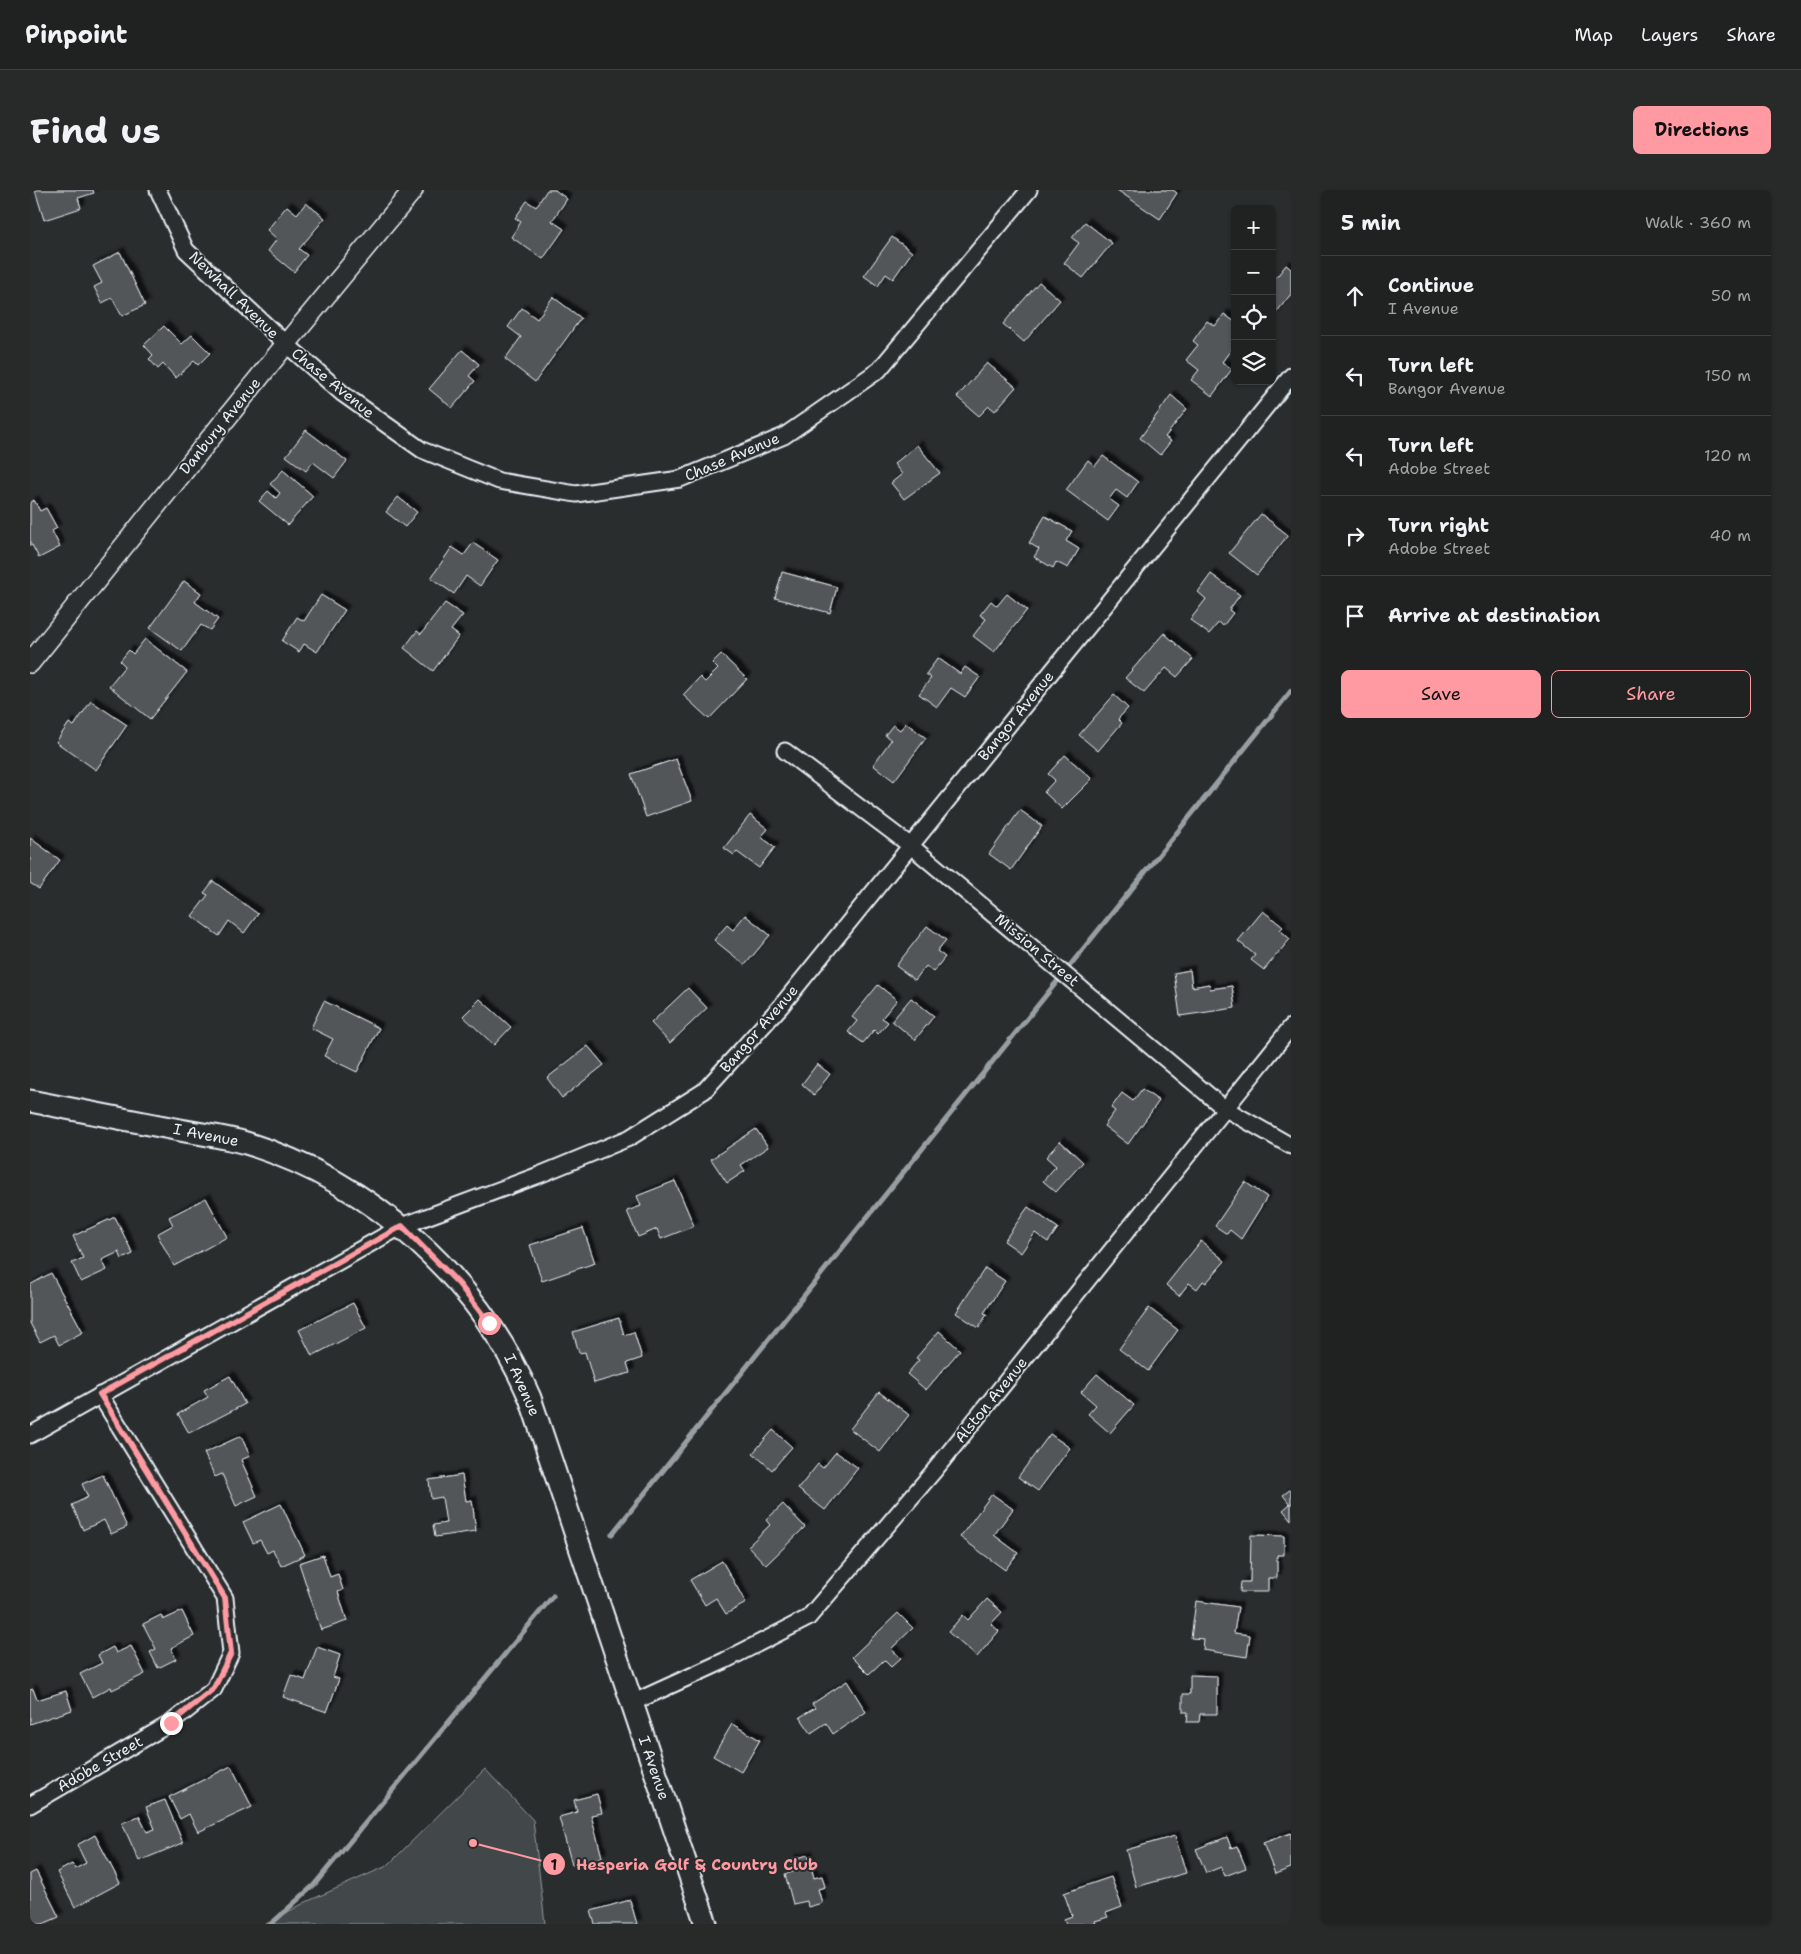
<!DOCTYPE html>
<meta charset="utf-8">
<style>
:root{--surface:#202222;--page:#282a2a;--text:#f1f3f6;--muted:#a2a4a5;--line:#3d3f40;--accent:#ff9aa2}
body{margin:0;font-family:"Shantell Sans",sans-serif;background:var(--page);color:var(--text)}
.controls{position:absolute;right:15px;top:15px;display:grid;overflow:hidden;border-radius:8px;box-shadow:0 1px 4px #0004}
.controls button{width:45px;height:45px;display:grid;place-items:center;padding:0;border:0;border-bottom:1px solid var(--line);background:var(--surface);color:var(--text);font:25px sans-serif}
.stop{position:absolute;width:15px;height:15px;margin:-11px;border:4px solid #ff9aa2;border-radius:50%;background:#fff}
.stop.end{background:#ff9aa2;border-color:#fff;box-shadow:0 1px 5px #0008}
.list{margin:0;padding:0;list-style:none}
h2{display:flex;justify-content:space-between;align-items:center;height:65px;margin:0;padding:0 20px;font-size:21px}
h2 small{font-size:16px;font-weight:400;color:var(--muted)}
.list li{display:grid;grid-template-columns:32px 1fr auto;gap:15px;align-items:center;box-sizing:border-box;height:80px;padding:0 20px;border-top:1px solid var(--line)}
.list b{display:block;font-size:19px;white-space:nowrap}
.list p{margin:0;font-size:16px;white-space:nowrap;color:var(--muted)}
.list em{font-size:16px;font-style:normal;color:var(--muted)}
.actions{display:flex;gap:10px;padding:15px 20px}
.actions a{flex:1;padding:11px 0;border:1px solid var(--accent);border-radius:8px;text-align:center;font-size:18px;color:var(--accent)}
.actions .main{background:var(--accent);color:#111}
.icon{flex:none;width:28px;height:28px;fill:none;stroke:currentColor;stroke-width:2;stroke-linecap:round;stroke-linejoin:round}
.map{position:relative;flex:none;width:1261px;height:1734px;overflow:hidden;border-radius:8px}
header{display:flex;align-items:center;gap:30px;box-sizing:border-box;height:70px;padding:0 25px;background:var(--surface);border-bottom:1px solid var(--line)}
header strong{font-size:24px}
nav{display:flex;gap:28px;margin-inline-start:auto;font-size:18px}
.intro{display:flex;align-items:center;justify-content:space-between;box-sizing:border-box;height:120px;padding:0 30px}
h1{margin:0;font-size:35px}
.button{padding:12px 22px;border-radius:8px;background:var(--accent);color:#111;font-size:18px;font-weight:700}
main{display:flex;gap:30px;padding:0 30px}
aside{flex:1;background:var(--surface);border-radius:8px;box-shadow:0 1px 4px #0004}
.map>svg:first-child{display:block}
.green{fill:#424648;stroke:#959ca0}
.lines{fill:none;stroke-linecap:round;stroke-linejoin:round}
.stream{stroke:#989fa3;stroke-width:5}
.building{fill:#535759;stroke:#e8f1f8;filter:url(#shadow)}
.minor-casing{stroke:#e8f1f8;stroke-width:19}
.tertiary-casing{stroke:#e8f1f8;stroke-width:22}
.secondary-casing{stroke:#e8f1f8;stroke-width:25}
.minor{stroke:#2a2d2e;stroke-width:15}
.tertiary{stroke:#2a2d2e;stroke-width:19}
.secondary{stroke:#2a2d2e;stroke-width:21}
.route{stroke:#ff9aa2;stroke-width:6}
.labels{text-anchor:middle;stroke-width:4;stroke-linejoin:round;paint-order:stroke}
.street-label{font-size:15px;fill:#e8f1f8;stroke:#2a2d2e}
.leader{fill:none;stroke:#ff9aa2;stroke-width:2}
.callout-dot{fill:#ff9aa2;stroke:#2a2d2e;stroke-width:2}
.mark-label{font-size:15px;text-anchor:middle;font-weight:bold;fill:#111}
.callout-label{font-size:16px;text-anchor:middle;font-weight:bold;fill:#ff9aa2;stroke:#2a2d2e;stroke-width:4;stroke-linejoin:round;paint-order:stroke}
</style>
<header>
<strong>Pinpoint</strong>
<nav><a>Map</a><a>Layers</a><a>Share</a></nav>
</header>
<div class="intro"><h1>Find us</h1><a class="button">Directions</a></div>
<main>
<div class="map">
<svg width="1261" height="1734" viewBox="0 0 1261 1734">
<defs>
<filter id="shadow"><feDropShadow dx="4.5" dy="-4.5" stdDeviation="1" flood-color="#0009"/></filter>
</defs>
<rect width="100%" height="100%" fill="#2a2d2e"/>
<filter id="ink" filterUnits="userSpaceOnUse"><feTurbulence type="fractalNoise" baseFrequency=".02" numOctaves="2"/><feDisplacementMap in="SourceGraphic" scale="10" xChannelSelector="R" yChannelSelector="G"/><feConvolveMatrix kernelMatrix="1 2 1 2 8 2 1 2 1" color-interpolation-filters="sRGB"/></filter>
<g filter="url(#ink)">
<polygon class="green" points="455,1579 503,1630 515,1734 236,1734 276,1712 357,1676"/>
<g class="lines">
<g class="stream">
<polyline points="582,1344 1261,501"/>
<polyline points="241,1734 284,1695 523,1406"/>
</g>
</g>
<g class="building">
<polygon points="5,0 63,0 64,3 48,8 51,18 14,30"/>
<polygon points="517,0 525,0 537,9 522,31 534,39 513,69 481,47 491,32 485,28 497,11 506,17"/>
<polygon points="1087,0 1143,0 1147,3 1130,29"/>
<polygon points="276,13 295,28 269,59 277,65 264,82 238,61 247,49 237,40 257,16 267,24"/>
<polygon points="1055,32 1082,53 1053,88 1034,73 1049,53 1042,48"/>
<polygon points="862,47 882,62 863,89 856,84 848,96 834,86"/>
<polygon points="90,62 115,115 92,126 82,108 72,113 64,97 72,93 63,76"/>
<polygon points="1256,75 1261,79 1261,104 1242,128 1242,93"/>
<polygon points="1009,92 1030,110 994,152 973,134"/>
<polygon points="523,107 551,128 505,192 475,169 491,147 478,137 492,118 507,129"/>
<polygon points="1194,124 1205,132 1205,154 1192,172 1202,179 1182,206 1161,190 1169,180 1156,170 1168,155 1163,151 1177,131 1185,136"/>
<polygon points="134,136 152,154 162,145 180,163 168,175 164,171 146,188 133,174 128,179 119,169 123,165 114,155"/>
<polygon points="432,160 449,174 439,186 445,191 422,218 399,199"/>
<polygon points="957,173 986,197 965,221 959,216 949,226 927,207"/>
<polygon points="1141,205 1157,219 1135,247 1141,251 1130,265 1110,248"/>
<polygon points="276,240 317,271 304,288 283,272 276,281 256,266"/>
<polygon points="887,255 910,283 874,309 861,293 872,284 864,274"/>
<polygon points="1073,266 1108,292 1097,308 1086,300 1079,309 1089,316 1078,331 1036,300 1058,270 1065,276"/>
<polygon points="253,280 283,306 258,335 229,311 238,301 246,308 250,303 240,294"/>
<polygon points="368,307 387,322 375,337 356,322"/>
<polygon points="4,310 10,321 16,318 27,338 22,341 30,357 9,368 2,355 0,356 0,313"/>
<polygon points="1231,324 1258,345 1227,385 1199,363"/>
<polygon points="1015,326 1042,341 1036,351 1049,359 1038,378 1026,372 1023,378 1004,367 1009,359 999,353"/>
<polygon points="443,353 468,370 450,396 436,386 424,404 401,388 422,357 434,365"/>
<polygon points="752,382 807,397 800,423 745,408"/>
<polygon points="1181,384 1210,405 1199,420 1203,423 1193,436 1189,432 1179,444 1160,430 1176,409 1168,402"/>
<polygon points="154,391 171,403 165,412 188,429 180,440 171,435 152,461 120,438"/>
<polygon points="977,404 997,420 964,462 943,446 956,429 950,425 961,411 967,416"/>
<polygon points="291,405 315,420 287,462 274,454 269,462 252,451 267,427 274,431"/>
<polygon points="415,413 433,425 421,440 429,446 403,481 374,458 387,441 391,444"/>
<polygon points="1134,443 1163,469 1147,487 1136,478 1114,503 1095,488"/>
<polygon points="115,449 157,482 120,529 79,496 95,476 90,471 99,460 103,464"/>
<polygon points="691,464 717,489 679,529 653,505 670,487 675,492 688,479 682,473"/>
<polygon points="908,468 930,484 935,477 950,487 935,507 921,498 907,517 889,504 901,488 896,484"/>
<polygon points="1084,505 1098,518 1088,529 1092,533 1068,561 1049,545"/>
<polygon points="61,511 97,535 66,580 26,552 39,533 44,536"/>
<polygon points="876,533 896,548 864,591 843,575 861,550 855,545 863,535 870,540"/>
<polygon points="1035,565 1062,589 1032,619 1014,602 1025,590 1018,584"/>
<polygon points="646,569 662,611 616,627 601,584"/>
<polygon points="990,620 1012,636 981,680 959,664"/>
<polygon points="720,625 738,639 731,647 745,657 729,678 707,662 704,665 694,658"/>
<polygon points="0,648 30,670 9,699 0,693"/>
<polygon points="183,691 228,724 214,743 199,731 189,746 162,726 178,705 174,703"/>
<polygon points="1233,721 1253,737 1250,740 1260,749 1234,780 1221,770 1225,765 1208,751"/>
<polygon points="715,725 740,745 715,775 684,750 697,735 703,740"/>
<polygon points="897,736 916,750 907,761 915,767 903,782 896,776 885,790 866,776"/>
<polygon points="1160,780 1162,797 1179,794 1180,799 1202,796 1205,818 1150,826 1144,783"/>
<polygon points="848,795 867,810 852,828 858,832 848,844 844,840 833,853 818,842 827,831 822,827"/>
<polygon points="658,798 677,818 640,853 621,833"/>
<polygon points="881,808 904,826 885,850 862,831"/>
<polygon points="450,809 481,837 464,855 433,826"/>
<polygon points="294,811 349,838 327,882 294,866 303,849 281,838"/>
<polygon points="558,856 574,875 532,908 517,888"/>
<polygon points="787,874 800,884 784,905 772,894"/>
<polygon points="1112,899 1129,911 1098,954 1074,936 1085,921 1081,918 1092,903 1103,911"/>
<polygon points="726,939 738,957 711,975 715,981 697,993 681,969"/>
<polygon points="1030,951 1053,972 1026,1002 1013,991 1026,976 1016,967"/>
<polygon points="645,991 664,1036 631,1049 627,1039 608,1047 597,1021 611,1016 607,1006"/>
<polygon points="1215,992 1237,1007 1211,1049 1200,1040 1197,1044 1185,1036"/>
<polygon points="176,1008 197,1047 144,1076 127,1044 143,1035 139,1027"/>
<polygon points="998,1017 1028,1038 1018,1052 1005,1043 991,1063 974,1051"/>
<polygon points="85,1027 103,1064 92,1069 89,1062 72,1070 77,1080 51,1092 42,1073 53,1068 43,1046"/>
<polygon points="553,1038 565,1073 512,1091 500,1055"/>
<polygon points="1171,1051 1195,1071 1176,1093 1173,1091 1167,1099 1159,1093 1149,1106 1136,1095"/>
<polygon points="955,1078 975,1091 954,1123 957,1124 949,1138 926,1123"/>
<polygon points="21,1083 53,1142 29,1155 24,1145 10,1152 0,1133 0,1095"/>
<polygon points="323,1113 336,1138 282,1166 269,1140"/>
<polygon points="1119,1118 1148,1140 1118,1181 1089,1159"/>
<polygon points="589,1128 594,1145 604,1142 612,1168 597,1173 600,1183 564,1193 555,1162 549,1163 543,1142"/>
<polygon points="909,1141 930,1160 896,1200 877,1184 889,1170 886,1168"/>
<polygon points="1067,1184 1104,1215 1080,1243 1058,1224 1066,1215 1051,1202"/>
<polygon points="200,1186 215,1214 159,1243 148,1224 178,1207 174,1200"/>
<polygon points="849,1202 879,1225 850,1262 820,1239"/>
<polygon points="743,1240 762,1257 742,1280 723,1263"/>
<polygon points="1020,1244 1040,1258 1008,1301 988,1287"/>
<polygon points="211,1246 220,1266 211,1270 227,1306 206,1316 192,1284 185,1287 174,1263"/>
<polygon points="806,1262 828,1278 795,1320 768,1299 788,1274 793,1278"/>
<polygon points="73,1285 97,1337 81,1344 74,1330 53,1340 42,1315 58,1307 52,1294"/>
<polygon points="432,1285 436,1311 442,1310 446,1341 405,1347 403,1335 416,1333 412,1307 401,1309 399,1290"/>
<polygon points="1261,1299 1261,1330 1253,1320 1260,1314 1253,1305"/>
<polygon points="962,1304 983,1319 964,1345 988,1363 975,1380 930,1347"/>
<polygon points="251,1314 275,1365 251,1376 243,1360 237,1363 230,1350 223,1353 213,1332"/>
<polygon points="753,1314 775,1337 736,1375 718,1356 740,1335 736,1330"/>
<polygon points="1221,1345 1254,1346 1254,1365 1247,1365 1247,1388 1238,1388 1238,1402 1210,1402 1211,1392 1220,1392"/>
<polygon points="293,1365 300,1387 308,1384 313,1400 308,1402 317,1431 291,1440 269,1373"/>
<polygon points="692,1371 716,1413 696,1424 686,1408 675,1415 660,1390"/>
<polygon points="957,1409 972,1422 961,1434 969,1441 947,1467 918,1442 933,1425 938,1430"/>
<polygon points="1166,1411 1208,1417 1204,1443 1220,1445 1217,1467 1173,1460 1174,1449 1161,1448"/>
<polygon points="152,1421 164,1446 141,1458 146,1469 128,1478 120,1462 126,1459 113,1434 131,1425 133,1430"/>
<polygon points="868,1423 883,1438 861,1459 871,1468 861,1477 854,1470 839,1484 822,1467"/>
<polygon points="101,1456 115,1484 82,1500 81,1497 62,1507 50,1484 72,1473 68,1465 83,1457 86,1463"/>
<polygon points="287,1457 310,1465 303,1487 309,1489 297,1522 253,1507 261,1485 275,1490"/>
<polygon points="1160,1485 1187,1486 1187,1524 1170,1524 1169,1532 1157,1532 1158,1522 1153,1522 1153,1504 1160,1504"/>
<polygon points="817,1491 836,1522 803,1544 796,1533 781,1543 770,1527 785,1518 782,1514"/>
<polygon points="3,1499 7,1510 36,1501 42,1520 0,1534 0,1500"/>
<polygon points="702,1534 730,1550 711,1582 683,1566"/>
<polygon points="201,1576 222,1617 168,1642 159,1624 150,1629 139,1607"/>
<polygon points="567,1604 572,1623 561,1625 572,1667 542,1675 529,1627 547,1622 544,1610"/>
<polygon points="135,1610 153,1653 109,1671 92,1633 109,1626 117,1642 125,1639 116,1617"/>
<polygon points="1261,1643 1261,1678 1245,1684 1233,1653"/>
<polygon points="65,1645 90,1693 45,1717 27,1682 42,1674 45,1679 56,1673 47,1655"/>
<polygon points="1145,1646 1156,1683 1106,1697 1096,1660"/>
<polygon points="1197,1647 1201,1658 1207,1656 1216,1678 1195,1686 1191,1677 1176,1683 1166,1659"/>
<polygon points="778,1665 784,1688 792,1686 795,1697 788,1699 792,1713 778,1717 777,1711 763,1714 755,1684 763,1682 760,1670"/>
<polygon points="6,1681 29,1727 13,1734 0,1734 0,1684"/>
<polygon points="1081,1687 1092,1717 1076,1723 1078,1727 1065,1731 1066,1734 1036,1734 1034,1729 1042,1726 1034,1703"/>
<polygon points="600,1710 607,1734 565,1734 561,1721"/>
</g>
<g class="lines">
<g class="minor-casing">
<g id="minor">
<polyline points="128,0 156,60 256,154 313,204 392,260 469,291 546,304 650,289 754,246 849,180 999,0"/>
<polyline points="755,561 881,656 1194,918 1261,956"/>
<polyline points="0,1245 372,1036 509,985 599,948 674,901 751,816 1261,186"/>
<polyline points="602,1513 694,1471 778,1428 904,1281 1261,837"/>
<polyline points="0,1615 141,1533 184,1499 201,1463 195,1408 70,1205"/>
</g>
</g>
<g class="tertiary-casing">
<polyline id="tertiary" points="0,473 256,154 383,0"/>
</g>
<g class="secondary-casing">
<path id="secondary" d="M0,911C48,920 97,930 145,939C168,944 193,946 216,953C342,992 448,1088 500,1208L676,1734"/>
</g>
<use href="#minor" class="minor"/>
<use href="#tertiary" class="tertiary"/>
<use href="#secondary" class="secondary"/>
</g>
</g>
<g class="lines" filter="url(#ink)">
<polyline class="route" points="141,1533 184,1498 201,1463 195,1408 70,1204 372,1036 429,1094 459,1133"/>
</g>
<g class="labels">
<g class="street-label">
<text transform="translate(204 105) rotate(44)" y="5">Newhall Avenue</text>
<text transform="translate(303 193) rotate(39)" y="5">Chase Avenue</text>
<text transform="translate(190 236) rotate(-51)" y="5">Danbury Avenue</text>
<text transform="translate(702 267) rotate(-23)" y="5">Chase Avenue</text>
<text transform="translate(986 526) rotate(-51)" y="5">Bangor Avenue</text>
<text transform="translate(1007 760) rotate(40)" y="5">Mission Street</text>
<text transform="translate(729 839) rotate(-49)" y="5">Bangor Avenue</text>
<text transform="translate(176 945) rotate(11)" y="5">I Avenue</text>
<text transform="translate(492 1195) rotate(66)" y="5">I Avenue</text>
<text transform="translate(961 1210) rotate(-51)" y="5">Alston Avenue</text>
<text transform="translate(70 1574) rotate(-30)" y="5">Adobe Street</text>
<text transform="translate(624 1578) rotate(71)" y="5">I Avenue</text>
</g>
</g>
<path class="leader" d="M443 1653L524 1674"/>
<g class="callout-dot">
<circle cx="443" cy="1653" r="5"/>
<circle cx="524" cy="1674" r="12"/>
</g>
<g class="mark-label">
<text x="524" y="1680">1</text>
</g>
<g class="callout-label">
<text x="667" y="1680">Hesperia Golf &amp; Country Club</text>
</g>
</svg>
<div class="controls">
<button>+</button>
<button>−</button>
<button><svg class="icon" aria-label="locate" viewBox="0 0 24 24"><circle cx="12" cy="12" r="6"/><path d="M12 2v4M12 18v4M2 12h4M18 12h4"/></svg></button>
<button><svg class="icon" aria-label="layers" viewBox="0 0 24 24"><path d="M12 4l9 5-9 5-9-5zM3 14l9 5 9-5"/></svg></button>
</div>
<div class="stop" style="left:459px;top:1133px"></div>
<div class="stop end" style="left:141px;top:1533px"></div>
</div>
<aside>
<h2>5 min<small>Walk · 360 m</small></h2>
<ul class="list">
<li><svg class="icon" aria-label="ahead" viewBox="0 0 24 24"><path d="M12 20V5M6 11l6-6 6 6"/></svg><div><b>Continue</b><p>I Avenue</p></div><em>50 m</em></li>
<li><svg class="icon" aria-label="left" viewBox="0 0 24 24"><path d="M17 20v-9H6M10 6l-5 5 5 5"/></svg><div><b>Turn left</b><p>Bangor Avenue</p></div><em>150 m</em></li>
<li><svg class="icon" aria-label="left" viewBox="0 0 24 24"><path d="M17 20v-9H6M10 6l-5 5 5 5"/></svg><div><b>Turn left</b><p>Adobe Street</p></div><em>120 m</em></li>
<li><svg class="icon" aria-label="right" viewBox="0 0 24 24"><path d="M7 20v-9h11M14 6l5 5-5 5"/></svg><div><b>Turn right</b><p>Adobe Street</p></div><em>40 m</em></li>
<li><svg class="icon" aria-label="arrive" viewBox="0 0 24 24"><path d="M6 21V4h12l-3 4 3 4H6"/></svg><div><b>Arrive at destination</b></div></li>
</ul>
<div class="actions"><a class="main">Save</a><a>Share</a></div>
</aside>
</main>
